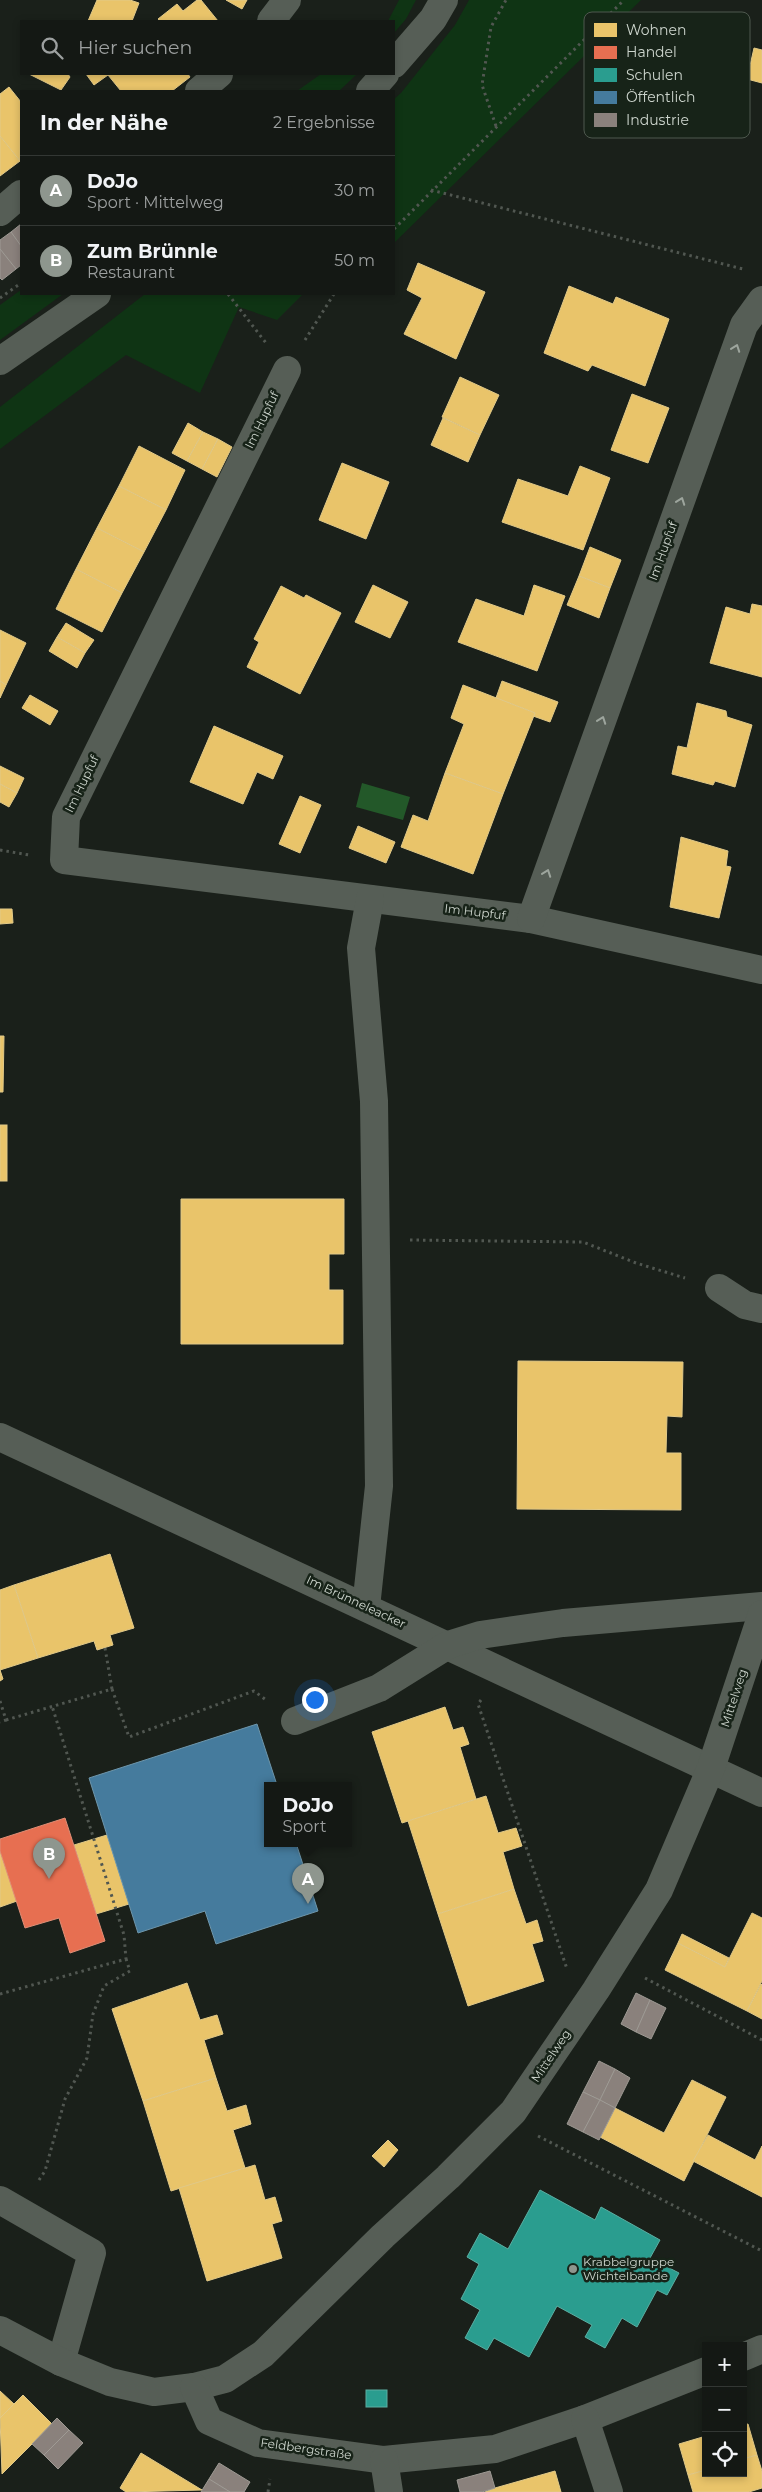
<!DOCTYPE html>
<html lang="de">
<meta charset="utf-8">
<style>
:root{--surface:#141814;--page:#1d211d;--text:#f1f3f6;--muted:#9da0a0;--line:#333734;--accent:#8e968e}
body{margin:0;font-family:Montserrat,sans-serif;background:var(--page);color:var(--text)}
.controls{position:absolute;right:15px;bottom:15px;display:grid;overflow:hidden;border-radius:0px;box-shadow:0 2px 8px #0003}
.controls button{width:45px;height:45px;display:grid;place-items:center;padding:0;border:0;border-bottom:1px solid var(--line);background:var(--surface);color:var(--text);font:25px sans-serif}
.you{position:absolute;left:314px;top:1699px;width:18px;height:18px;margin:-12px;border:4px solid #fff;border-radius:50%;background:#1a73e8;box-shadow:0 0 0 8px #1a73e833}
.badge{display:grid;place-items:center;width:32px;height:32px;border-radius:50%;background:var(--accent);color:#fff;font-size:16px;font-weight:700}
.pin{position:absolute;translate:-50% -41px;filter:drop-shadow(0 1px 2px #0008)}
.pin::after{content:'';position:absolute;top:26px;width:18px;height:15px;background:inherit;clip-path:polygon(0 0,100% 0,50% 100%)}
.popup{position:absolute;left:264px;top:1782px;width:88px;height:65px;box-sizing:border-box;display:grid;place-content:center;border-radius:0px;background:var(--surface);filter:drop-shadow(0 1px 4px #0005);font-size:16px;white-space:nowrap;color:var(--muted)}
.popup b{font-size:19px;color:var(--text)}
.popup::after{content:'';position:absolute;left:50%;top:100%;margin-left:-10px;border:10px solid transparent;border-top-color:var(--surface)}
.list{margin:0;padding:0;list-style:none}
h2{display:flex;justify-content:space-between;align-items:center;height:65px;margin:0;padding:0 20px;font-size:21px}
h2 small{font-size:16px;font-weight:400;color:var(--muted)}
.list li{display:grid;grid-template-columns:32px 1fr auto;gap:15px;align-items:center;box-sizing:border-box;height:70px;padding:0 20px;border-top:1px solid var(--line)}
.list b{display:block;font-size:19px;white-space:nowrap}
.list p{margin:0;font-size:16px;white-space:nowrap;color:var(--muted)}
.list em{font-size:16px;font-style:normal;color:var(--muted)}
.icon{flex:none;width:28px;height:28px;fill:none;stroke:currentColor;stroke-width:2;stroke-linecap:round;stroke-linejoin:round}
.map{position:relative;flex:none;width:762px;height:2492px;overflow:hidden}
.search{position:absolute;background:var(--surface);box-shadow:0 2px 8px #0003;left:20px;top:20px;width:375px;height:55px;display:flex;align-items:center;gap:12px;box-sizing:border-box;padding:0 18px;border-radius:0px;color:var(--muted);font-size:19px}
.panel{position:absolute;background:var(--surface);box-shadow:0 2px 8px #0003;left:20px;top:90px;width:375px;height:205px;border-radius:0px}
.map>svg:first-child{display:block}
.green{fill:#0f3414}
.water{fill:#235829}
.homes{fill:#e9c46a;stroke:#e1c988}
.shops{fill:#e76f51;stroke:#df8e76}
.schools{fill:#2a9d8f;stroke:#5baea2}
.public{fill:#457b9d;stroke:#6e96ab}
.industry{fill:#8a817c;stroke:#9e9a94}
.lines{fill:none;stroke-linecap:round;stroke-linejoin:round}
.path{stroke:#515751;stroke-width:3;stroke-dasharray:2.5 4;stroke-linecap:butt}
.minor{stroke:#565e56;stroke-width:28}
.oneway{stroke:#9da59d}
.poi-dot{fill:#8e968e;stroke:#172318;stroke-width:2}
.labels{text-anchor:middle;stroke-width:5;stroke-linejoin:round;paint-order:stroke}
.street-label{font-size:12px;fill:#cdd5cd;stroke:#172318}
.poi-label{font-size:12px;fill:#cdd5cd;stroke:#172318;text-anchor:start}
.key{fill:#172318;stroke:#4e584e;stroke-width:1}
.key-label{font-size:14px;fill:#cdd5cd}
</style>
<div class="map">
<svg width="762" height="2492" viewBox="0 0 762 2492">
<rect width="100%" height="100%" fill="#1a201a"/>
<g class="green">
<polygon points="399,0 416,0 406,19 394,33 394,21 388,21"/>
<polygon points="469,0 641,0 394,243 394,99 401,93 455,25"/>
<polygon points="321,74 357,74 339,91 297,91"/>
<polygon points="21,290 21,294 63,294 0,340 0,305"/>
<polygon points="145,294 303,294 277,320 239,307 200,393 126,355 0,449 0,407"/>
</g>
<polygon class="water" points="362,783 410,797 403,820 356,807"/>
<g class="homes">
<polygon points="97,0 130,0 139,3 132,21 88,21"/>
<polygon points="197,0 201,0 218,21 160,21 158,19 177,4 183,11"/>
<polygon points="226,0 247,0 242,9"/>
<polygon points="754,48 762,50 762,83 747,79"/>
<polygon points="29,74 68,74 70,77 61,90"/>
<polygon points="86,74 188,74 190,77 172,91 121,91 108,75 94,85"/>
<polygon points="9,87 21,102 20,161 0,136 0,94"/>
<polygon points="0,136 20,161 0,176"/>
<polygon points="418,263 485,292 456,359 404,334 422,298 407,290"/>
<polygon points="569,286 613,304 616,297 669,319 645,386 592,365 588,371 544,353"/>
<polygon points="460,377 499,395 480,435 442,417"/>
<polygon points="632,394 669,408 648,463 611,450"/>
<polygon points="443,418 480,435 468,462 431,445"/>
<polygon points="188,423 203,432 187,461 172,453"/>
<polygon points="203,432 218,439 202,469 187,461"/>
<polygon points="218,439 232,447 217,477 202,469"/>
<polygon points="139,446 185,470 166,510 119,486"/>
<polygon points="342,463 389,482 366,539 319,520"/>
<polygon points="580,466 610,478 583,550 502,522 518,479 568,496"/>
<polygon points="119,486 166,510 144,552 97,528"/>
<polygon points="97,528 144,552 122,593 76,569"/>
<polygon points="590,547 621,560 610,588 579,576"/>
<polygon points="76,569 122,593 102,632 56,609"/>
<polygon points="579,576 610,588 599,618 567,605"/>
<polygon points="373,585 408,602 390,638 355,622"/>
<polygon points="534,585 565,596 537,671 458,642 476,599 524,616"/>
<polygon points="281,586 304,598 306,595 341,613 300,694 247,667 259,642 254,639"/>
<polygon points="752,604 762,606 762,677 710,663 726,607 750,614"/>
<polygon points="66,623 94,640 85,653 57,637"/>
<polygon points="0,630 26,643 6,685 0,681"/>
<polygon points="57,637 85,653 77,668 49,651"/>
<polygon points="0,681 6,685 0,698"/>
<polygon points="502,681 558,702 550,722 533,716 535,713 496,698"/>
<polygon points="463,685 535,713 503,794 445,773 464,724 451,718"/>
<polygon points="30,695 58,711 50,725 22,708"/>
<polygon points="697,703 726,711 727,717 752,725 735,787 715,781 713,785 672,774 678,746 687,748"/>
<polygon points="214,726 283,756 273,779 257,772 243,804 190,782"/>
<polygon points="0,766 24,778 17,793 0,784"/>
<polygon points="445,773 503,794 473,874 401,847 413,815 428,821"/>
<polygon points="0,784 17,793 9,807 0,802"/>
<polygon points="300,796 321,805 300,853 279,844"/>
<polygon points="358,826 395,842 386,863 349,848"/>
<polygon points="681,837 728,851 726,866 731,867 719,918 670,907"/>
<polygon points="0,909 12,909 13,923 0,924"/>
<polygon points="0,1036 4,1036 3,1092 0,1092"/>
<rect x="0" y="1125" width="7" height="56"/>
<polygon points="181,1199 344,1199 344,1254 329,1254 329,1290 343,1290 343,1344 181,1344"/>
<polygon points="518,1361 683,1362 682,1417 667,1416 666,1453 681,1453 681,1510 517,1509"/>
<polygon points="110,1554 134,1628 110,1635 113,1645 97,1650 94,1641 38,1658 14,1585"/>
<polygon points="14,1585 38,1658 0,1670 3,1679 0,1681 0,1590"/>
<polygon points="445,1707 453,1730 463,1727 469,1744 460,1747 476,1799 402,1823 372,1732"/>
<polygon points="486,1796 498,1833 516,1828 522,1846 503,1852 514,1889 438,1914 408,1821"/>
<polygon points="107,1835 129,1904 96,1914 74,1845"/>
<polygon points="0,1851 17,1901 0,1907"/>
<polygon points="514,1889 526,1924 537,1920 543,1941 532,1944 544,1981 468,2006 438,1914"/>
<polygon points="752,1913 762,1918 762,1981 747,2011 665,1970 678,1943 725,1967"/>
<polygon points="682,1934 729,1958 725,1967 678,1943"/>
<polygon points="187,1983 200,2020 217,2015 223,2034 204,2040 216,2078 143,2101 112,2009"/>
<polygon points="761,1984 762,1985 762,2019 747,2011"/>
<polygon points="216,2078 227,2111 246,2105 251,2124 233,2130 245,2168 171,2191 143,2101"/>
<polygon points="692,2080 726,2097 684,2181 600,2137 615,2108 664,2133"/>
<polygon points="708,2135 755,2160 762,2146 762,2197 693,2161"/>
<polygon points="388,2140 398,2150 384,2167 372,2156"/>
<polygon points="255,2165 265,2200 275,2197 282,2221 272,2224 282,2258 207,2281 179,2188"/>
<polygon points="0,2391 14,2404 0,2418"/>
<polygon points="23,2395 52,2424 2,2474 0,2418"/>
<polygon points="748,2424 757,2455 743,2459 743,2425"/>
<polygon points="706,2436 706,2470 688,2475 679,2444"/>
<polygon points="141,2453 202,2490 126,2492 120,2488"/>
<polygon points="757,2455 762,2471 762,2488 749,2492 693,2492 688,2475 706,2470 706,2473 743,2473 743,2459"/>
<polygon points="555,2471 561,2492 485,2492 495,2488"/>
</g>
<polygon class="shops" points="65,1818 105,1941 70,1953 59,1918 25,1928 0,1851 0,1839"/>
<g class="schools">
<polygon points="540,2190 595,2220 601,2207 660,2240 650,2258 679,2273 667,2295 657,2290 637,2327 622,2318 605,2348 585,2337 592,2325 557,2306 529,2357 494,2338 487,2350 465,2338 480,2310 461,2299 479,2264 467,2257 480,2233 508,2249"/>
<rect x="366" y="2390" width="21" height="17"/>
</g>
<polygon class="public" points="257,1724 277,1785 268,1785 268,1843 296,1843 318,1911 216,1944 205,1911 138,1933 89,1778"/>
<g class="industry">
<polygon points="21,224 21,246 11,232"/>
<polygon points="11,232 21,246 21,265 16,269 0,249 0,240"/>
<polygon points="0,249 16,269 2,280 0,278"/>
<polygon points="636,1993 650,2000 636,2032 621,2024"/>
<polygon points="650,2000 666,2008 651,2039 636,2032"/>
<polygon points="599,2061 615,2069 600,2100 583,2092"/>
<polygon points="615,2069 630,2078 615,2108 600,2100"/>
<polygon points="583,2092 600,2100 583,2132 567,2124"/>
<polygon points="600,2100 615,2108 599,2140 583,2132"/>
<polygon points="57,2418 69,2430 44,2455 32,2444"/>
<polygon points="69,2430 83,2443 58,2469 44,2455"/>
<polygon points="219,2463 250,2482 244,2492 230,2492 209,2479"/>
<polygon points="490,2471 495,2488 482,2492 460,2492 457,2480"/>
<polygon points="209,2479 230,2492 201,2492"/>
</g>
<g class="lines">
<g class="path">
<polyline points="496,126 482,85 491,27 506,0"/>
<polyline points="431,190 743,269"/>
<polyline points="394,229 624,0"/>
<polyline points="228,294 266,343"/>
<polyline points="0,298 21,283"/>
<polyline points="305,340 334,294"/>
<polyline points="0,850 29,855"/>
<polyline points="410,1240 583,1242 636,1263 685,1278"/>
<polyline points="105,1648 112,1689"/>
<polyline points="481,1700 478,1704 567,1969"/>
<polyline points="0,1701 6,1720 0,1722"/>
<polyline points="6,1720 112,1689 129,1737 254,1691 266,1700"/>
<polyline points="645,1978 762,2040"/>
<polyline points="0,1994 126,1959 124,1935 52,1706"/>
<polyline points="538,2136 762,2251"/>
<polyline points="39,2180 45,2171 65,2099 87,2058 93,2014 104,1986 130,1971 126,1959"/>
<polyline points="268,2492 270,2479"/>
</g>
<g class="minor">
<polyline points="271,21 287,0"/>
<polyline points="394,64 433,19 444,0"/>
<polyline points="199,91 219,74"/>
<polyline points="370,91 385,74"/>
<polyline points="0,212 21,194"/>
<polyline points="0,361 97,294"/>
<polyline points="287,370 66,817 64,860 531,919 762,970"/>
<polyline points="531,919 744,325 762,300"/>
<polyline points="719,1288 745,1305 762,1309"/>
<polyline points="0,1437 762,1793"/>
<polyline points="366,1607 379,1486 374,1101 361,948 370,899"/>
<polyline points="295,1721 379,1688 448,1645 480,1635 563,1623 762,1606"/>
<polyline points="0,2200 92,2253 61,2362"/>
<polyline points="0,2330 61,2362 110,2382 154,2392 194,2387 225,2379 263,2354 383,2236 448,2177 513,2112 596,1990 659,1890 711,1768 762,1614"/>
<polyline points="743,2357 762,2349"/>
<polyline points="194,2387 209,2421 258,2443 384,2460 495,2449 585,2419 706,2371"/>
<polyline points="585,2419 609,2492"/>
<polyline points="384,2460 389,2492"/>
</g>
</g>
<defs><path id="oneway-chevron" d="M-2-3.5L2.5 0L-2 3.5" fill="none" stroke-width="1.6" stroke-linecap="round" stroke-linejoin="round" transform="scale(1.25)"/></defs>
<g class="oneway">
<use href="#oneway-chevron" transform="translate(736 348) rotate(-70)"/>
<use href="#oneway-chevron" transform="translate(681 501) rotate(-70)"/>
<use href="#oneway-chevron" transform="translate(602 720) rotate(-70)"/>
<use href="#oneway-chevron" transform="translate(547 873) rotate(-70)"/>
</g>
<circle class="poi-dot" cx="573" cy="2269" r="5"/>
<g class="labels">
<g class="street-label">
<text transform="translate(262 420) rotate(-64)" y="4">Im Hupfuf</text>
<text transform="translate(663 551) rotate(-70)" y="4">Im Hupfuf</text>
<text transform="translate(82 784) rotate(-64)" y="4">Im Hupfuf</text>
<text transform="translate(475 912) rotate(7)" y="4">Im Hupfuf</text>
<text transform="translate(356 1602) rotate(25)" y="4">Im Brünneleacker</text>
<text transform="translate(734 1698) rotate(-72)" y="4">Mittelweg</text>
<text transform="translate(551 2056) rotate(-56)" y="4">Mittelweg</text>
<text transform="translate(306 2449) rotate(8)" y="4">Feldbergstraße</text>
</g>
<g class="poi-label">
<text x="583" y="2266">Krabbelgruppe<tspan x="583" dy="14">Wichtelbande</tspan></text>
</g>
</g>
<rect x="584" y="12" width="166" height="126" rx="8" class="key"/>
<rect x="594" y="23" width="23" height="14" fill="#e9c46a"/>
<rect x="594" y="46" width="23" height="13" fill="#e76f51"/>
<rect x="594" y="68" width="23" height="14" fill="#2a9d8f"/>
<rect x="594" y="91" width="23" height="13" fill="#457b9d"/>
<rect x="594" y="113" width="23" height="14" fill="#8a817c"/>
<g class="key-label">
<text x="626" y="35">Wohnen</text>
<text x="626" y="57">Handel</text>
<text x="626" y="80">Schulen</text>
<text x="626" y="102">Öffentlich</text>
<text x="626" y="125">Industrie</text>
</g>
</svg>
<div class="controls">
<button>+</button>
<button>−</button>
<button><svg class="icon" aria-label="locate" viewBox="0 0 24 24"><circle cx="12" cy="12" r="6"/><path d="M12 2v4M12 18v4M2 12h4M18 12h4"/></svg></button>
</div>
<div class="you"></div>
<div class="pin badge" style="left:308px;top:1904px">A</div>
<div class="popup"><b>DoJo</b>Sport</div>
<div class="pin badge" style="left:49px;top:1879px">B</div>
<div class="search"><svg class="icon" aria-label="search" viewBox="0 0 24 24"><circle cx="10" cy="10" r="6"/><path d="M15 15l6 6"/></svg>Hier suchen</div>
<section class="panel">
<h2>In der Nähe<small>2 Ergebnisse</small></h2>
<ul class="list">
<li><span class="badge">A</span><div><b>DoJo</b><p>Sport · Mittelweg</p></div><em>30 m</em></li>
<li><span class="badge">B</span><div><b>Zum Brünnle</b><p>Restaurant</p></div><em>50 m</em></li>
</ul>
</section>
</div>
